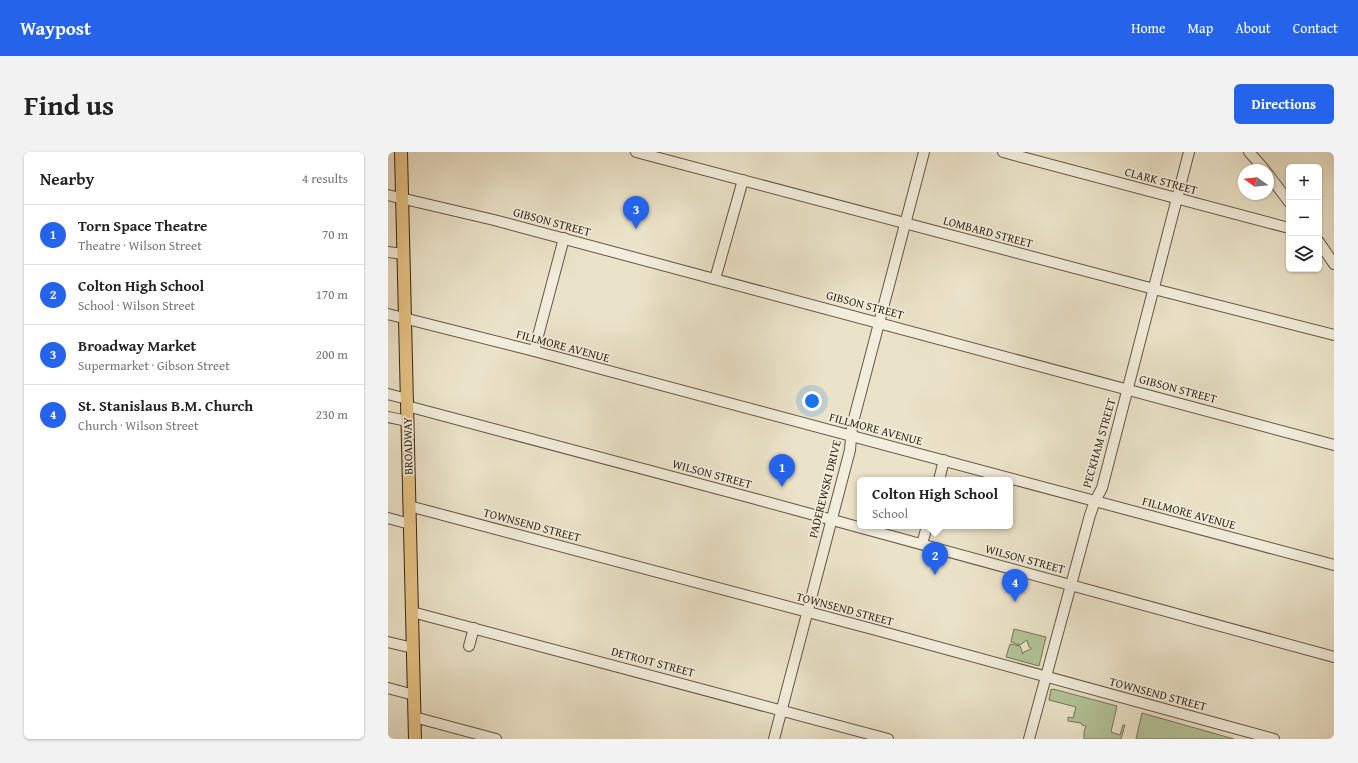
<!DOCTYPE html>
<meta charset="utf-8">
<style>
:root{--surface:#fff;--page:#f2f2f2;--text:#222;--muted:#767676;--line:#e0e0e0;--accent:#2563eb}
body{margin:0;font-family:"Gentium Book Plus",serif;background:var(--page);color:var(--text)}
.controls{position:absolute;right:12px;top:12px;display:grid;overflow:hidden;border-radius:6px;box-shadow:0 1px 3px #0004}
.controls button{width:36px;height:36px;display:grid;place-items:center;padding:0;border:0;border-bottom:1px solid var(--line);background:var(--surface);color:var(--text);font:20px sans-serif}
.compass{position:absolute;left:850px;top:12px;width:36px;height:36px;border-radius:50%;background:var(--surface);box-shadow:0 1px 3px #0004;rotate:285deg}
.you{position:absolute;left:424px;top:249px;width:14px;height:14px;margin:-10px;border:3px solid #fff;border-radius:50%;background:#1a73e8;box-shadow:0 0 0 6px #1a73e833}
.badge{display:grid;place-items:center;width:26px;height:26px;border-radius:50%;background:var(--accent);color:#fff;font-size:13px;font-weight:700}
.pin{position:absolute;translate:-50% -33px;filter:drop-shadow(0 1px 2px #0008)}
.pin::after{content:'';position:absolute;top:21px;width:14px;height:12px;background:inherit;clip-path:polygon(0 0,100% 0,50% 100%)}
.popup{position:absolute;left:469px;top:325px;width:156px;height:52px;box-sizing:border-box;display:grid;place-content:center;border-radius:6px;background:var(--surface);filter:drop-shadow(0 1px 3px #0005);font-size:13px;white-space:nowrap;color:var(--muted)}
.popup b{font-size:15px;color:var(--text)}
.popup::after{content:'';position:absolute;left:50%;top:100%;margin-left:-8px;border:8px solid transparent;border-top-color:var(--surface)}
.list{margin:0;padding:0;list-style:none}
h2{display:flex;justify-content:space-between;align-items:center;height:52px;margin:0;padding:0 16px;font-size:17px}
h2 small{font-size:13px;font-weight:400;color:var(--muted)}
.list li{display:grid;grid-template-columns:26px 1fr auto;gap:12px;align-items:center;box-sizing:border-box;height:60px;padding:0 16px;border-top:1px solid var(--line)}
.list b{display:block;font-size:15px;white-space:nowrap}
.list p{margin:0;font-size:13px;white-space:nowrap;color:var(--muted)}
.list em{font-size:13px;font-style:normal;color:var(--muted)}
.icon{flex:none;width:22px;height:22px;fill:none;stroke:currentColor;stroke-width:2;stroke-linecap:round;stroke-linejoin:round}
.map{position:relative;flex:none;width:946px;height:587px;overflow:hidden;border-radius:6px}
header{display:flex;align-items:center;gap:24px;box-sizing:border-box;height:56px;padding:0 20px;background:var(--accent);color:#fff}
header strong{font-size:19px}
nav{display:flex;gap:22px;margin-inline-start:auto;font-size:14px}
.intro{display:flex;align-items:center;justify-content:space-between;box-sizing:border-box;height:96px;padding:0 24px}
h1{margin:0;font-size:28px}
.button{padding:10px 18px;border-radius:6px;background:var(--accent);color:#fff;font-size:14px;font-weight:700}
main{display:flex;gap:24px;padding:0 24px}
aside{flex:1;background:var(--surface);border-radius:6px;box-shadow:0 1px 3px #0004}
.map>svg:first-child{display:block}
.green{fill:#b3c499;stroke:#757658}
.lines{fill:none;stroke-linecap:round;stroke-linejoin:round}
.minor-casing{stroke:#645744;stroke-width:12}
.major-casing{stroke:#372818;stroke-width:14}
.minor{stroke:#f2eddc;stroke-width:10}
.major{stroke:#e6c284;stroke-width:12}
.labels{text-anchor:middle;stroke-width:3.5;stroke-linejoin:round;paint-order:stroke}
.street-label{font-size:12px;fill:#372818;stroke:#f2eddc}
</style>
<header>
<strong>Waypost</strong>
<nav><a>Home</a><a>Map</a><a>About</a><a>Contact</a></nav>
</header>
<div class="intro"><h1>Find us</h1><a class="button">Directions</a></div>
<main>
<aside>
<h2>Nearby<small>4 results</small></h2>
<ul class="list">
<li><span class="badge">1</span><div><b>Torn Space Theatre</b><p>Theatre · Wilson Street</p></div><em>70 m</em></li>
<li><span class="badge">2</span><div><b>Colton High School</b><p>School · Wilson Street</p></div><em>170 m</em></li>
<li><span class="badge">3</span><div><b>Broadway Market</b><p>Supermarket · Gibson Street</p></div><em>200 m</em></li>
<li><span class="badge">4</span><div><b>St. Stanislaus B.M. Church</b><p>Church · Wilson Street</p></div><em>230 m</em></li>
</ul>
</aside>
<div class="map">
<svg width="946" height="587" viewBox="0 0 946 587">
<rect width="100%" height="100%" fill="#ebe3c9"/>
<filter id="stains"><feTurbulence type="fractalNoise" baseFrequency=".005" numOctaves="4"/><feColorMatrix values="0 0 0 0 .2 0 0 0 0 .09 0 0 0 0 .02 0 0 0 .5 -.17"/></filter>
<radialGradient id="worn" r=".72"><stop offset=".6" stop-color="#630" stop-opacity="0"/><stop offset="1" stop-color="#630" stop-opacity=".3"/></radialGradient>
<g class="green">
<polygon points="626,477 658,485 651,514 618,505 622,492 632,494 635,502 636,500 643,497 643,496 641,495 639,488 632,493 623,490"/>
<polygon points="663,537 665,538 665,537 729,554 723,580 732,583 735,573 737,573 733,587 696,587 696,580 698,574 694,573 693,571 680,569 680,565 685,566 688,555 661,548"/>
<polygon points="754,561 846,587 748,587"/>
</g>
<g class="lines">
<g class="minor-casing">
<g id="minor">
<polyline points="248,0 766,137 946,183"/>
<polyline points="615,0 901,76"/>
<polyline points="861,0 877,18"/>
<polyline points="880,22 901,50"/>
<polyline points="0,43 106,68 946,293"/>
<polyline points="931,90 946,112"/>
<polyline points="0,100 15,102"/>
<polyline points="327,127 355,28"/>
<polyline points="0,162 146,199 946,413"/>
<polyline points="146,199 176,86"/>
<polyline points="0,242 19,247"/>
<polyline points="19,254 364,346 946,505"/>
<polyline points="0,265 19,269"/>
<polyline points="551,328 556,308"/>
<polyline points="21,354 488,478 886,587"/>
<polyline points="0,366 22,372"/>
<polyline points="534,392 539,374"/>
<polyline points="24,460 500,587"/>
<polyline points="0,490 25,496"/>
<polyline points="81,494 86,476"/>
<polyline points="0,536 26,543"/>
<polyline points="26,565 108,587"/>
<polyline points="386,587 462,298 464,274 536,0"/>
<polyline points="641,587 702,363 707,349 714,336 801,0"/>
</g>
</g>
<g class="major-casing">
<polyline id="major" points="13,0 27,587"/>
</g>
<use href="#minor" class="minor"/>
<use href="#major" class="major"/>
</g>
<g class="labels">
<g class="street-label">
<text transform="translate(773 29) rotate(15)" y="4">CLARK STREET</text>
<text transform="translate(164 70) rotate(15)" y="4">GIBSON STREET</text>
<text transform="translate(600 80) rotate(15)" y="4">LOMBARD STREET</text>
<text transform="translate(477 153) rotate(15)" y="4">GIBSON STREET</text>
<text transform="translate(175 194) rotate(15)" y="4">FILLMORE AVENUE</text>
<text transform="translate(790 237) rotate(15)" y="4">GIBSON STREET</text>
<text transform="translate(488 277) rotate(15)" y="4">FILLMORE AVENUE</text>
<text transform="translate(711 291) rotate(-74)" y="4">PECKHAM STREET</text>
<text transform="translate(20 294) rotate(-91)" y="4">BROADWAY</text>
<text transform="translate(324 322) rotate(15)" y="4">WILSON STREET</text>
<text transform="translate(437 337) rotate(-76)" y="4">PADEREWSKI DRIVE</text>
<text transform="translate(801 361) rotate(15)" y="4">FILLMORE AVENUE</text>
<text transform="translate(144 373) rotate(15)" y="4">TOWNSEND STREET</text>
<text transform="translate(637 407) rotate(15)" y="4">WILSON STREET</text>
<text transform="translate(457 457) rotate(15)" y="4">TOWNSEND STREET</text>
<text transform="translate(265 510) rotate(15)" y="4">DETROIT STREET</text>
<text transform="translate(770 542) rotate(15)" y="4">TOWNSEND STREET</text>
</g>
</g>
<rect width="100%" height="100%" filter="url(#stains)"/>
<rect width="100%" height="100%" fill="url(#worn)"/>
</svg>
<div class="controls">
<button>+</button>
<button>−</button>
<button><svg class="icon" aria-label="layers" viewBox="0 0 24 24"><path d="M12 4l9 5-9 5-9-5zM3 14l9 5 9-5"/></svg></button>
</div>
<svg class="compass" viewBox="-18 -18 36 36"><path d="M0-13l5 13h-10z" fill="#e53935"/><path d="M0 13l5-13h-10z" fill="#767676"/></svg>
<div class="you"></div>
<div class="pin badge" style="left:394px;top:335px">1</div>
<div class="pin badge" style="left:547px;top:423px">2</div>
<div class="popup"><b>Colton High School</b>School</div>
<div class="pin badge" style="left:248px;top:77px">3</div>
<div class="pin badge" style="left:627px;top:450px">4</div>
</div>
</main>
